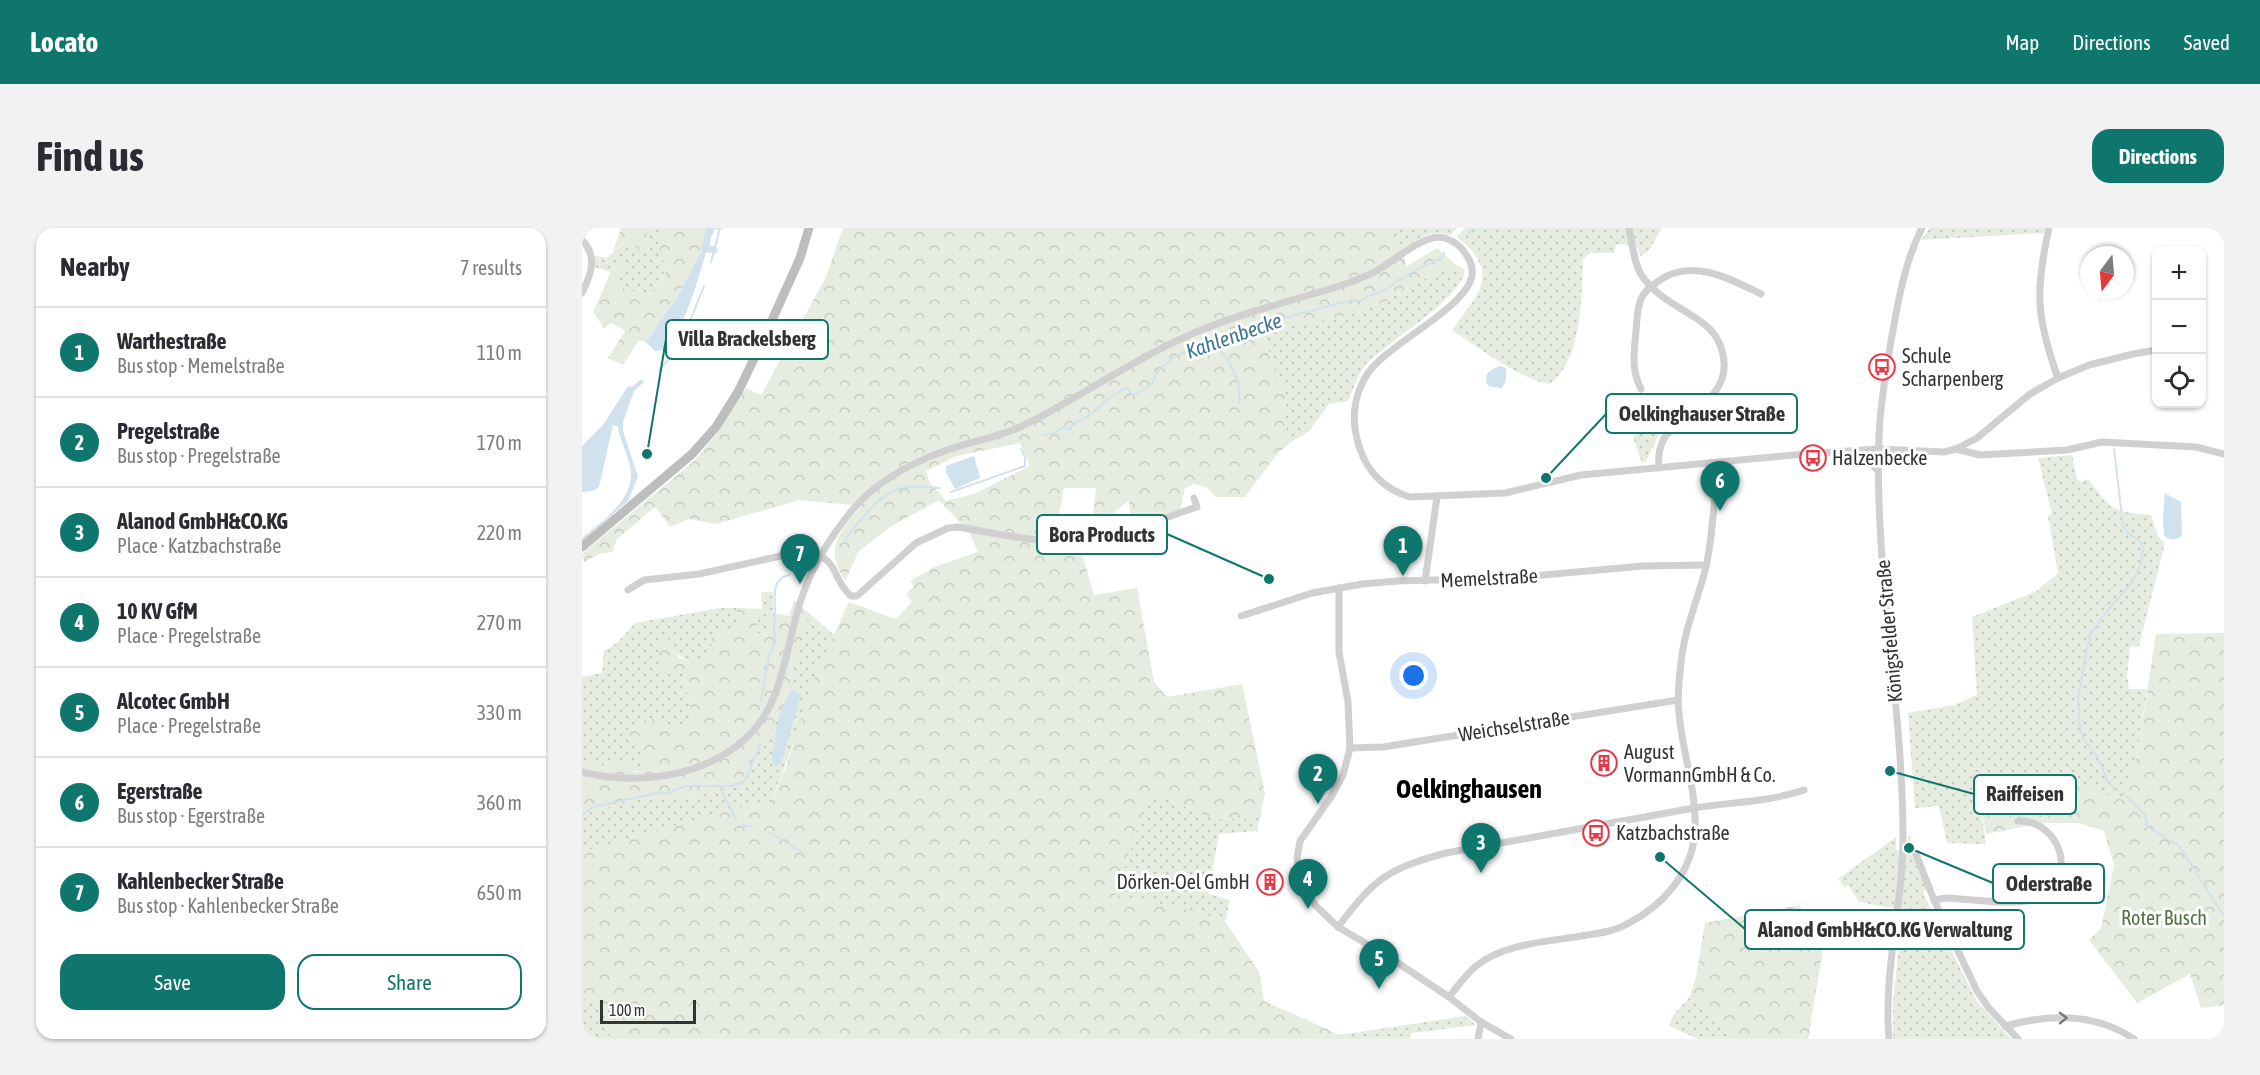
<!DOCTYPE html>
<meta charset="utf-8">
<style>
:root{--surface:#fff;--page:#f2f2f3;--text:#2b2b33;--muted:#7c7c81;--line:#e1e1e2;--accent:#0f766e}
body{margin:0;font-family:"Asap Condensed",sans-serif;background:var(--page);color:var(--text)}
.controls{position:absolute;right:18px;top:18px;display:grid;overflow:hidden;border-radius:12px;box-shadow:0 2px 4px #0004}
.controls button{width:54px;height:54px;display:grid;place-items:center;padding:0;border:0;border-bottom:2px solid var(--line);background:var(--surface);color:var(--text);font:30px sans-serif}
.compass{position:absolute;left:1498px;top:18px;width:54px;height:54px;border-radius:50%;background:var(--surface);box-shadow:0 2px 4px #0004;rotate:196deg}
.scale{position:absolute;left:18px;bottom:15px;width:96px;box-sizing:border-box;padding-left:6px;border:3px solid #333;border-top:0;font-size:16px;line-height:21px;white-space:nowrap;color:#333;-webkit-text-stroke:4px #fff;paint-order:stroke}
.you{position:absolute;left:832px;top:448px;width:21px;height:21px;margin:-15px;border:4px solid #fff;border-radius:50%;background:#1a73e8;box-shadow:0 0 0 9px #1a73e833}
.badge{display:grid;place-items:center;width:39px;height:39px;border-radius:50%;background:var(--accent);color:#fff;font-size:20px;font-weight:700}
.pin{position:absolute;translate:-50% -50px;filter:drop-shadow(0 2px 3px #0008)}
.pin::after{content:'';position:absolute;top:32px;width:21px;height:18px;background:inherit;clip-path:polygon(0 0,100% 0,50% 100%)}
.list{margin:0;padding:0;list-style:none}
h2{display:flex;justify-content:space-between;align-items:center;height:78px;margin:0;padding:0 24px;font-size:26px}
h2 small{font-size:20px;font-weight:400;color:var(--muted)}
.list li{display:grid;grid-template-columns:39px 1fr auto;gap:18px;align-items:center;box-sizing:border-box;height:90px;padding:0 24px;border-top:2px solid var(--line)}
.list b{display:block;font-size:22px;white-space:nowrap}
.list p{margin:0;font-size:20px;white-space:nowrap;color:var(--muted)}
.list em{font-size:20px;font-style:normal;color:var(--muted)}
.actions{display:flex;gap:12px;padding:18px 24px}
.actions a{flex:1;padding:14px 0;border:2px solid var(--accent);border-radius:18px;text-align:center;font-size:21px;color:var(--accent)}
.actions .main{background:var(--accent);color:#fff}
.icon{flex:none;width:33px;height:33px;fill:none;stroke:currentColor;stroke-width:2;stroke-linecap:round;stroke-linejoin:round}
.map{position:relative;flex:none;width:1642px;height:811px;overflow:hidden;border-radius:18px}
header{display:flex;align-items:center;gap:36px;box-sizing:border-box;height:84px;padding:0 30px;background:var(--accent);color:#fff}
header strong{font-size:28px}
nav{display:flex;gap:33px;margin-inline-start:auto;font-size:21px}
.intro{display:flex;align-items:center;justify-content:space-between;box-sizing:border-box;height:144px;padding:0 36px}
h1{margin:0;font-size:42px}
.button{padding:15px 27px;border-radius:18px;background:var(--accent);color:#fff;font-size:21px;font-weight:700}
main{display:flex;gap:36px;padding:0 36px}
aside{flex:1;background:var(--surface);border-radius:18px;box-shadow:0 2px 4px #0004}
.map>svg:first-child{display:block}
.green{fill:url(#green-dots)}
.forest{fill:url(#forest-crowns);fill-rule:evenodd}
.water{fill:#cfe2ee}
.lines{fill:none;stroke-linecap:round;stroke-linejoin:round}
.stream{stroke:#cfe2ee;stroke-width:2}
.canal{stroke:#cfe2ee;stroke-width:7}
.street{stroke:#d0d0d0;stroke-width:7}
.secondary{stroke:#bdbdbd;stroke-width:9}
.oneway{stroke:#7a7a7a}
.labels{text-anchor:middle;stroke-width:6;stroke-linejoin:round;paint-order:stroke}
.poi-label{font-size:20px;fill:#333;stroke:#fff;text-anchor:start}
.street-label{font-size:20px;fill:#333;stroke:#fff}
.park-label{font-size:20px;fill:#56703f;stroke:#fff}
.water-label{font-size:21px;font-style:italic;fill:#3f7597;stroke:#fff}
.district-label{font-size:26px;font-weight:bold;fill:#000;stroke:#fff}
.leader{fill:none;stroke:#0f766e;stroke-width:2}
.callout-dot{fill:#0f766e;stroke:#fff;stroke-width:2}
.callout{fill:#fff;stroke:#0f766e;stroke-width:2}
.callout-label{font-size:21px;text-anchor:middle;font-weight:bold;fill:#333}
</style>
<header>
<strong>Locato</strong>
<nav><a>Map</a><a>Directions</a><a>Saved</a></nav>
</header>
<div class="intro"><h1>Find us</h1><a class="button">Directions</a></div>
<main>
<aside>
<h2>Nearby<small>7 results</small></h2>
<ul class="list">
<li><span class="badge">1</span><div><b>Warthestraße</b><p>Bus stop · Memelstraße</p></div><em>110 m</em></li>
<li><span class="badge">2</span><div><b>Pregelstraße</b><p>Bus stop · Pregelstraße</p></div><em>170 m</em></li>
<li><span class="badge">3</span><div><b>Alanod GmbH&amp;CO.KG</b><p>Place · Katzbachstraße</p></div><em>220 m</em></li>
<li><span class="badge">4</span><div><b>10 KV GfM</b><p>Place · Pregelstraße</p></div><em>270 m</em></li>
<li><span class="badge">5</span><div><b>Alcotec GmbH</b><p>Place · Pregelstraße</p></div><em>330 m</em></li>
<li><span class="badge">6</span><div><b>Egerstraße</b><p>Bus stop · Egerstraße</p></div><em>360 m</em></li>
<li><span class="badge">7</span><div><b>Kahlenbecker Straße</b><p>Bus stop · Kahlenbecker Straße</p></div><em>650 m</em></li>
</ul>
<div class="actions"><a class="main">Save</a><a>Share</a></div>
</aside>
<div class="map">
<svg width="1642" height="811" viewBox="0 0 1642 811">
<defs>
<pattern id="green-dots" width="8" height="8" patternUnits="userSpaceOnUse" patternTransform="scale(1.5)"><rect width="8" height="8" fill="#e6ecdf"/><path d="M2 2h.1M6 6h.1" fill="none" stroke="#c6cbc0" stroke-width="1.8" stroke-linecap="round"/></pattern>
<pattern id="forest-crowns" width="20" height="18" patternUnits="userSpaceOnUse" patternTransform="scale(1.5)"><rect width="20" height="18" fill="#e6ecdf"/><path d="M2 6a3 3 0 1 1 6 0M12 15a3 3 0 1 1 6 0" fill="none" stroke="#c6cbc0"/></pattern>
</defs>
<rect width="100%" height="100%" fill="#fff"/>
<g class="green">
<polygon points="76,0 77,29 87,38 64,72 31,64 38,36 29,44 13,39 13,28 25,30 45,12 62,25 68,24 64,3"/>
<path d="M813,0H875L869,7C850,0 834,12 820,22Z"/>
<path d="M883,0H1080L1067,22L1059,28L1054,18L1034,16L1032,25H1008L1001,31C1000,67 1000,135 967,156C935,150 898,120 870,102C897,65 920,45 875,9Z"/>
<polygon points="1348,0 1463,0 1462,5 1339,12"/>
<path d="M874,37L883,42C879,72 804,114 782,139C775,148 771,163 766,173L747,176L727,203L708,215L702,194L704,172L680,103L760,89L805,73L827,58Z"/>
<polygon points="1099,170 1109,182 1076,208 1064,233 1060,235 1051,209 1078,191"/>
<path d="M1490,227L1495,251L1499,254L1506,251C1530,282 1530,284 1569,287L1576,308L1583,315L1557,418L1548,419L1545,448L1547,461H1565L1555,528L1540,573L1497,555L1475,552L1473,546L1421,558L1415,551L1411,552L1413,560L1396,564L1404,616L1365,615L1357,578L1333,580L1326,485L1372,477L1395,467L1390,389L1455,363L1476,345L1466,288L1470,286L1456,230Z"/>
<polygon points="179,364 191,364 191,385 187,391 187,408 176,405 174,390 180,381"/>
<polygon points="137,380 155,380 155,400 127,435 109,435 79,416 102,445 111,496 83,497 45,503 59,522 61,544 21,539 0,532 0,449 20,445 22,423 35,415 53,395"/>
<polygon points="221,380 252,407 188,578 168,577 9,621 0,626 0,588 11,583 60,571 95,569 105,571 157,556 194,493 210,450"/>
<polygon points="581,569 632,591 678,590 675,603 637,606 626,666 648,672 643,693 606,681 533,667 561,584 571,570"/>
<polygon points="1326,608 1328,608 1332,624 1345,660 1341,665 1394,772 1429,811 1311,811 1311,773 1321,682 1277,674 1266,657 1263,660 1256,651 1314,609 1314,622 1326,624"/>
<polygon points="0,770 36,786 26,811 0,811"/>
<polygon points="1107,770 1159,811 1116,811 1087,798 1092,786"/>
<polygon points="883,788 894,797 830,805 827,811 767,811 758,807"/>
</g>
<g class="forest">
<polygon points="39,0 143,0 133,2 96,68 64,114 57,112 41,137 26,130 43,103 29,95 22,100 11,84 29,44 38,36 45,36 32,63 46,59 64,72 87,39 77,29 76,0 64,3 68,24 62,25 45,12 31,24"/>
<path d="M261,0H813L825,38L855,20L874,37L827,58L805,73L760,89L680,103L704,172L702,194L708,215L695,226L663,269H633L626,260L612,256L603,260L598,282L549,296L547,272L509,304L514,260H482L472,314L497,316L512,367L555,360L572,454L585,469L660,456L683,565L678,590L632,591L581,569L571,570L561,584L533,667L606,681L643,693L677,744L682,773L767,811H26L35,786L0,770V626L9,621L168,577L188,578L205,536L234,446L267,374L314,391L330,374L324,366L332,358L328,353L352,339L396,324L387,304L357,272L308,299L276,324L263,353C260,347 256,341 254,335C247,314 267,293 279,278L218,272L134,296L107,291L88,299L73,279L35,311L30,324L17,326L2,334L0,326L112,233L138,202L164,160L179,167L243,51ZM438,215L448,238L392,266L364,273L348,255L344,243L375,228Z"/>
<path d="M212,372L221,380V387L226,394C214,408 215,430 211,447C203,487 177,522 157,556L105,571L95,569L60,571L11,583L0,588V532L21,539V537L48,535L52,544H60L59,522L44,503L61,493L79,490L83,497L111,495L102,445L79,446L76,432L79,416L90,410L96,429L109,435L117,431L127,435L130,410L140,400H155V380L180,381L174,390L176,405L186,408L187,391L191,385L207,388Z"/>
<polygon points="1642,405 1642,777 1619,780 1608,746 1555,775 1507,712 1519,700 1532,637 1522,603 1497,595 1461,595 1404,606 1396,564 1473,546 1475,552 1497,555 1540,572 1555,528 1574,406"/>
<polygon points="1218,677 1225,697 1242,715 1226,811 1159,811 1107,770 1114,749 1123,695"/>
</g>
<g class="water">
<path d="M121,21H125C115,55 105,94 83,122L73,123L64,114L96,68Z"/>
<path d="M918,138L924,140V152L920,160L906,158C900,147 908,141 918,138Z"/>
<path d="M59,151L62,154L52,163L41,194V203L56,249L46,273L0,313V310C19,294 51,273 49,244C48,229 38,215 36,199L31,197L17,259L11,263L0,264V218L21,197L46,158L50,159Z"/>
<polygon points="392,228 398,250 373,261 364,244 364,238"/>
<path d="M1583,265L1599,274L1600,307C1596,313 1588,312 1582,308L1581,288Z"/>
<path d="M210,462L219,467L199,535L195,538L191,537C188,529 192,521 193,513C194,493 199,479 210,462Z"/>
</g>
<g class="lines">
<g class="stream">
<polyline points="887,5 892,0"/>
<polyline points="129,34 138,0"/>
<path d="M633,116C648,133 660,152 657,175"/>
<polyline points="77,142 98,118 122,58"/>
<path d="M461,207L473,205L481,199L488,202L490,196C511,190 523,168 545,160L550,167L554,166L571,155L574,145L593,128L694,92L770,72L779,73C791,63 804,66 815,52C824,51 825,47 832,43C841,38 849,34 859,31L862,25"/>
<path d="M1532,221L1541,297L1545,304L1560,315C1565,346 1539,366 1521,388C1516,394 1513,402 1507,407L1509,412L1506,415L1496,470L1498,501L1502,512L1517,531L1526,555L1536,562"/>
<polyline points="369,264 443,238 443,229 439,221"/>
<path d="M262,314C277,293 297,264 324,259C335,257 347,260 358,260"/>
<path d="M179,473L187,427L194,414C191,403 192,395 193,384C193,371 189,350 207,347"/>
<polyline points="137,558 154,591"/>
<polyline points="1541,565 1563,587 1565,598 1597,618 1642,688"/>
<polyline points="0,587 11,579 80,564 84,566 103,558 149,558 159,555 165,549 171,532 177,523 178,515"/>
<polyline points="161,596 162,598 171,598"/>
<polyline points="188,605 220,624"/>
</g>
<g class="canal">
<polyline points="123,20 132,22"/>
<polyline points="123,21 128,0"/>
</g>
<g class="street">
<path d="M1047,0C1050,15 1052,36 1060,48C1076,71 1101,80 1122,96C1141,110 1149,140 1135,161C1124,178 1099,194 1084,207C1077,219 1076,227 1077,240"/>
<path d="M1467,0C1453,63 1454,89 1476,150"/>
<path d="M0,12C16,28 9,47 0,65"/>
<path d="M1059,161C1049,142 1052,124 1054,103C1055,92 1055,80 1059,71C1062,64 1069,58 1075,54C1108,29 1147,50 1179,66"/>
<polyline points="1374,221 1398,227 1485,222 1520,214 1614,219 1642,226"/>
<polyline points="1272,223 1284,229 1295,242"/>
<polyline points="843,353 855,269"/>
<polyline points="757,360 757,424 766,474 768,520 761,547 749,569 718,613 715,630 719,657 734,678 756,699 807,729 867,769 899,794 929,811"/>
<path d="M46,362L62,352L117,346L222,323C261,331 247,349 269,368H275L334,315L366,300L376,299C406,304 436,311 467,313C515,317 570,294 615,279L612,270"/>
<polyline points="659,388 730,365 780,356 815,353 927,350 1061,338 1124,337"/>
<polyline points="768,520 801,519 1096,472"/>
<path d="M0,544C54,558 121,549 163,511C204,475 203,414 221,366C232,335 251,305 272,280C301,247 343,228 384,216C402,211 421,207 438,199C495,172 546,134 603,109C651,87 703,75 754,59C767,55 781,50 794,43C812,34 842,4 863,10C872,13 880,19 885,28C889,34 891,41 890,48C883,81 807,115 786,145C770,168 769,196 778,221C786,245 804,262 828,269L923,265L999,247L1223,226L1296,221L1362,224L1374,221L1395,210L1448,166L1476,150L1507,137L1551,126L1574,122"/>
<polyline points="1334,626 1352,672 1395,763 1406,779 1436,811"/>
<path d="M1352,672L1364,670C1387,671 1437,679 1457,670C1497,651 1479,592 1436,593"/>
<path d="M756,699C793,650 805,641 864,625L1112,580C1149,574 1187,574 1222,562"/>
<path d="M867,769C875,759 884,746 894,738C920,717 960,714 993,709C1010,706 1029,705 1045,696C1081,678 1111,644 1113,602C1115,563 1100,523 1097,485C1095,469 1097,451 1099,435C1102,402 1116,371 1124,339C1129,316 1131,290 1133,267V257L1128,235"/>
<path d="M1423,798C1467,786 1514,785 1552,811"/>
<polyline points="896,811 899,794"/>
<path d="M1307,811C1301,741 1322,673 1321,603C1320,471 1292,340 1297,208C1298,176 1304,145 1309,113C1316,75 1322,35 1340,0"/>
</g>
<polyline class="secondary" points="0,319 110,226 134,199 156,164 182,110 218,30 227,0"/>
</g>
<defs><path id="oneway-chevron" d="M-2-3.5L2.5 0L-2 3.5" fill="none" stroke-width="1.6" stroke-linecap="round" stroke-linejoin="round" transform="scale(1.5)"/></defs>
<use class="oneway" href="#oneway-chevron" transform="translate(1481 790) rotate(-1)"/>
<defs>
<g id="bus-ring" transform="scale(1.35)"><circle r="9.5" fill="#fff" stroke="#e63946" stroke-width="1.5"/><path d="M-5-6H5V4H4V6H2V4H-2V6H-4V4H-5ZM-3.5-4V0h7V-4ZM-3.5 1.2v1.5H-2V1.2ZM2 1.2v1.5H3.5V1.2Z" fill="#e63946"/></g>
<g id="building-ring" transform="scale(1.35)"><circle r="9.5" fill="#fff" stroke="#e63946" stroke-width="1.5"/><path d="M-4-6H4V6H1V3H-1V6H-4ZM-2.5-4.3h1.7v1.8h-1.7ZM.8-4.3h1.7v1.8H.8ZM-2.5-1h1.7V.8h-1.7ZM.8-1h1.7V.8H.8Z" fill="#e63946"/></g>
</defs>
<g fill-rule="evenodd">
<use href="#bus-ring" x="1300" y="139"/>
<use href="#bus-ring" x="1231" y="230"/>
<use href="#building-ring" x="1022" y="535"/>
<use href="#bus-ring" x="1014" y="605"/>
<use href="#building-ring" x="688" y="654"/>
</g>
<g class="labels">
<g class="poi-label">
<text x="1320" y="135">Schule<tspan x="1320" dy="23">Scharpenberg</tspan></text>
<text x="1250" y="237">Halzenbecke</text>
<text x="1042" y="531">August<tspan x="1042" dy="23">VormannGmbH &amp; Co.</tspan></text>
<text x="1034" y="612">Katzbachstraße</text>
<text x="668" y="661" text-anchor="end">Dörken-Oel GmbH</text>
</g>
<g class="street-label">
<text transform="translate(907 350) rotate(-3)" y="7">Memelstraße</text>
<text transform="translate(1307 403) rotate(-95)" y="7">Königsfelder Straße</text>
<text transform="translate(932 498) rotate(-9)" y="7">Weichselstraße</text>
</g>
<g class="park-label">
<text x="1582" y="697">Roter Busch</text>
</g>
<g class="water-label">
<text transform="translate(652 108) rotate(-19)" y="7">Kahlenbecke</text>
</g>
<g class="district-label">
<text x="887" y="570">Oelkinghausen</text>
</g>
</g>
<path class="leader" d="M65 226L84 111M964 250L1024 186M687 351L585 306M1308 543L1392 566M1327 620L1411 655M1078 629L1163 701"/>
<g class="callout-dot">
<circle cx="65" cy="226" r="6"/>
<circle cx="964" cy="250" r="6"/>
<circle cx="687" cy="351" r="6"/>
<circle cx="1308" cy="543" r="6"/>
<circle cx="1327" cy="620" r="6"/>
<circle cx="1078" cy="629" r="6"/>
</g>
<g class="callout">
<rect x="84" y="92" width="162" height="39" rx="6"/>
<rect x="1024" y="166" width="191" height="39" rx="6"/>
<rect x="455" y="287" width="130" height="39" rx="6"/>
<rect x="1392" y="547" width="102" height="39" rx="6"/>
<rect x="1411" y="636" width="111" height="39" rx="6"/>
<rect x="1163" y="682" width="279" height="39" rx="6"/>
</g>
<g class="callout-label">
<text x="165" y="118">Villa Brackelsberg</text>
<text x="1120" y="193">Oelkinghauser Straße</text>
<text x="520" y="314">Bora Products</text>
<text x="1443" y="573">Raiffeisen</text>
<text x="1467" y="663">Oderstraße</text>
<text x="1303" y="709">Alanod GmbH&amp;CO.KG Verwaltung</text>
</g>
</svg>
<div class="controls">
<button>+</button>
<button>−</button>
<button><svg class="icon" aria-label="locate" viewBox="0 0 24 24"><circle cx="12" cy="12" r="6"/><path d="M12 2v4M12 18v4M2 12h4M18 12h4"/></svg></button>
</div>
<svg class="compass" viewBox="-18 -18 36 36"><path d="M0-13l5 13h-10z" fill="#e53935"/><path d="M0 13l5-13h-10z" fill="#7c7c81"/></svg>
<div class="scale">100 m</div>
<div class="you"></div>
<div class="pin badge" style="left:821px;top:348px">1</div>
<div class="pin badge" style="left:736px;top:576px">2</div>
<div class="pin badge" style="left:899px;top:645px">3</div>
<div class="pin badge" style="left:726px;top:681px">4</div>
<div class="pin badge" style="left:797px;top:761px">5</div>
<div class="pin badge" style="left:1138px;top:283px">6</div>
<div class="pin badge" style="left:218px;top:356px">7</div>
</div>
</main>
